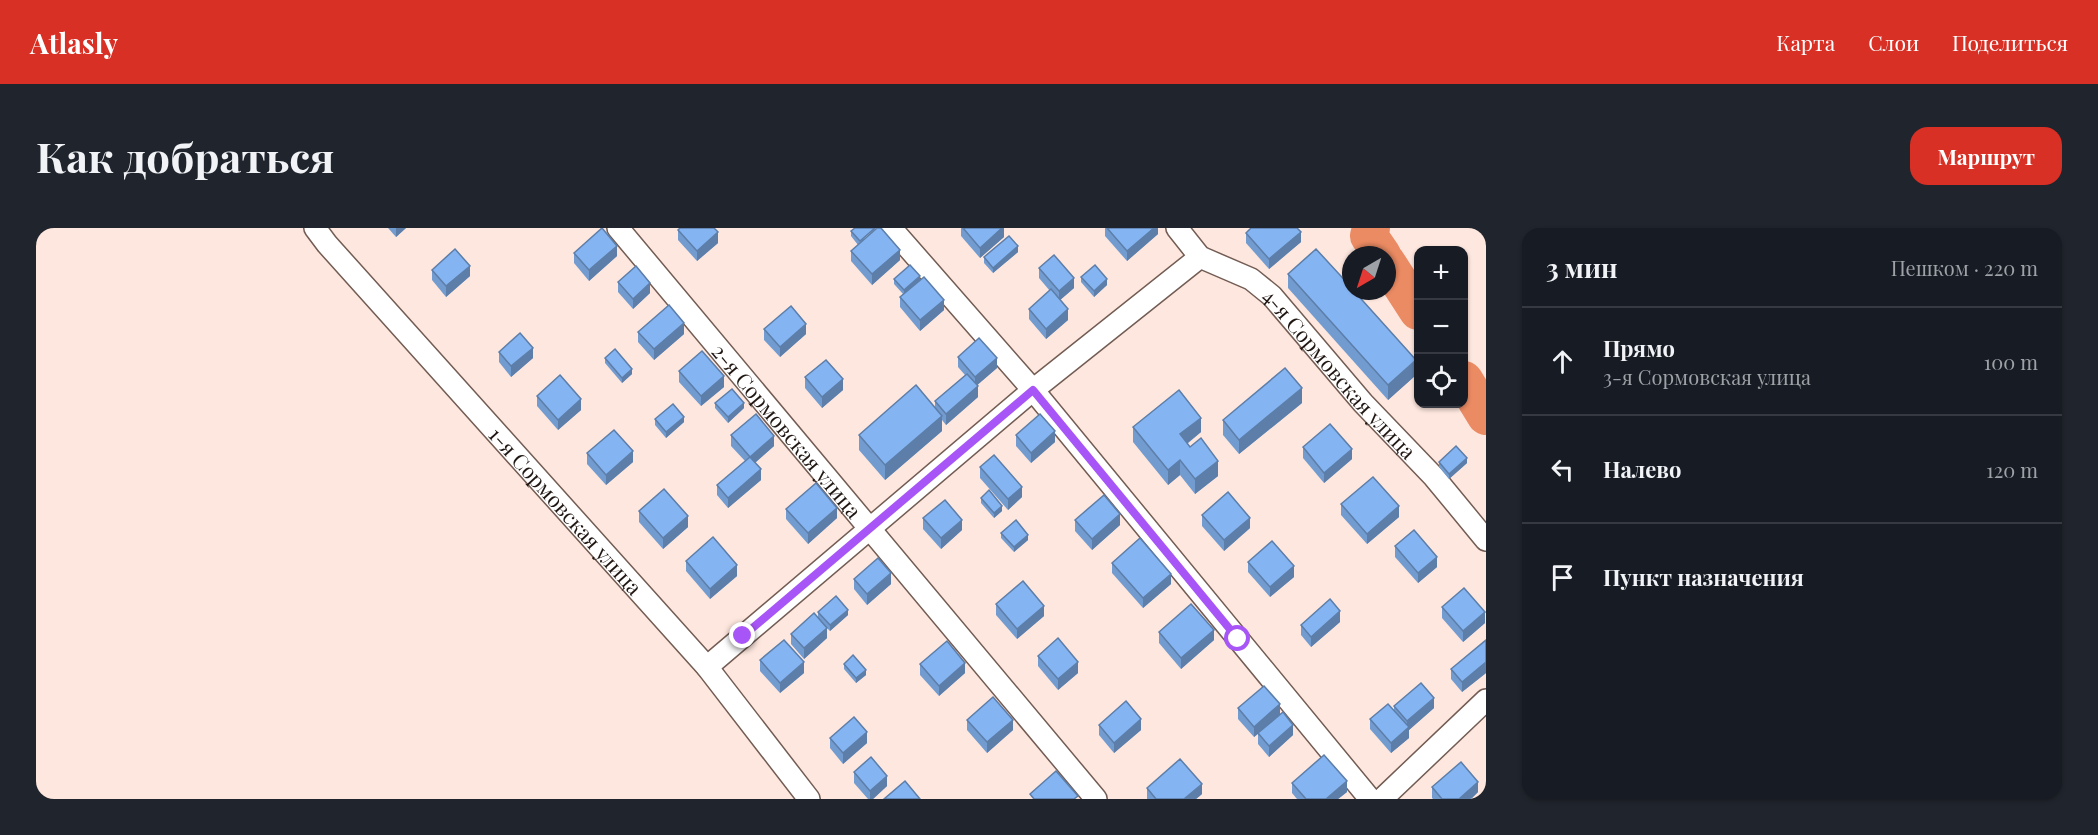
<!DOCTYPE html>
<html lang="ru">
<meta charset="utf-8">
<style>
:root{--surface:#171b24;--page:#20242c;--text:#f1f3f6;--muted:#9ea1a6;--line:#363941;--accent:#d93025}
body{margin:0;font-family:"Playfair Display",serif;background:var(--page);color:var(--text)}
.controls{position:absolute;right:18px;top:18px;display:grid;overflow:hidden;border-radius:12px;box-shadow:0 2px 4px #0004}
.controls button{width:54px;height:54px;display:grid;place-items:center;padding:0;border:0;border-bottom:2px solid var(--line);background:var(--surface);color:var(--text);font:30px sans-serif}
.compass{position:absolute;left:1306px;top:18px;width:54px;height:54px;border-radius:50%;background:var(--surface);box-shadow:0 2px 4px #0004;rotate:219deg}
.stop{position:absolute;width:18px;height:18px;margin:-14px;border:4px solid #a855f7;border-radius:50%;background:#fff}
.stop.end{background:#a855f7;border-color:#fff;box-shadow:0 2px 6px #0008}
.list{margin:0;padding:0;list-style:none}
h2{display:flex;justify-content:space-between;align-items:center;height:78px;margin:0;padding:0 24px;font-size:26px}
h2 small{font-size:20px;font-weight:400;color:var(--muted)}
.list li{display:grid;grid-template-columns:39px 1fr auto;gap:18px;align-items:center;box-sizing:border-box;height:108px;padding:0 24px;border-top:2px solid var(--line)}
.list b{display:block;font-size:22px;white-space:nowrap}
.list p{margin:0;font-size:20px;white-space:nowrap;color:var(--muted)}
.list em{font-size:20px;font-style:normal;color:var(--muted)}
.icon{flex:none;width:33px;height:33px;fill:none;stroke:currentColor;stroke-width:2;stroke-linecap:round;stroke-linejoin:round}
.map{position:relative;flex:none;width:1450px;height:571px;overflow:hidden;border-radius:18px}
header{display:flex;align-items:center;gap:36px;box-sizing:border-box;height:84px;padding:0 30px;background:var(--accent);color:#fff}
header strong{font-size:28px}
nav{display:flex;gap:33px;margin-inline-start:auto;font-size:21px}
.intro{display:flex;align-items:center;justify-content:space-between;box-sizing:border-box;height:144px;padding:0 36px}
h1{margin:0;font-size:42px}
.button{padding:15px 27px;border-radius:18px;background:var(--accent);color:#fff;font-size:21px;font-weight:700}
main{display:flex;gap:36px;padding:0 36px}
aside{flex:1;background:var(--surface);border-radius:18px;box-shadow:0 2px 4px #0004}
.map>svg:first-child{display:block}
</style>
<header>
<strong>Atlasly</strong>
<nav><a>Карта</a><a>Слои</a><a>Поделиться</a></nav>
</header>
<div class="intro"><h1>Как добраться</h1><a class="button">Маршрут</a></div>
<main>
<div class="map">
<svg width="1450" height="571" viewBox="0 0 1450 571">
<rect width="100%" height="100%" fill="#fde7de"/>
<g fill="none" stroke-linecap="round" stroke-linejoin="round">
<g stroke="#eb8b63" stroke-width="38">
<polyline points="1335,0 1333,8 1346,27"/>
<polyline points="1351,35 1382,83"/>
<polyline points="1428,152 1450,188"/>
</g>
<g stroke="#725c53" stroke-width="24">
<g id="minor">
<path id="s1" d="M 279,0 L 291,16 L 671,439 L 773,571"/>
<path id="s2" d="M 582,0 L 1060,571"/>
<polyline points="855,0 997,162 1334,571"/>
<path id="s3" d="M 1141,0 L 1164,29 L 1215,51 L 1236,68 L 1327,175 L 1398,249 L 1450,312"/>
<polyline points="671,439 997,162 1164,29"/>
<polyline points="1346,571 1450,472"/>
</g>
</g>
<use href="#minor" stroke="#fff" stroke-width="21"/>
</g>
<g fill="#729bd0">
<polygon points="352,0 370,0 360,9"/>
<polygon points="925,0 968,0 968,9 944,30 925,8"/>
<polygon points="1069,0 1122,0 1122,6 1091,33 1069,8"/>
<polygon points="642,2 682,15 661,33 642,12"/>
<polygon points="815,3 864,32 836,57 815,33 815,23 822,17 815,8"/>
<polygon points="1210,5 1265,14 1233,41 1210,15"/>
<polygon points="982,24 957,45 948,35 948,29"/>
<polygon points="538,25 581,28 553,53 538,35"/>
<polygon points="1003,40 1038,60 1024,72 1032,92 1010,111 993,91 993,81 1014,63 1003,50"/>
<polygon points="396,42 434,48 410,69 396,52"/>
<polygon points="1252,46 1380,147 1352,172 1252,60"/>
<polygon points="1045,49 1071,57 1058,69 1045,54"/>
<polygon points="858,51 884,52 908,82 884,103 864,79 864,69 867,66 858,56"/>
<polygon points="582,54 614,65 597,81 582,64"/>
<polygon points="728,101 770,106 744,129 728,112"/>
<polygon points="602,104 648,106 618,132 602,114"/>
<polygon points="463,124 497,130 475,149 463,134"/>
<polygon points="922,129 961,140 941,157 942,169 910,197 906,192 906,203 849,252 823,222 823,207 899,179 899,173 929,147 922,139"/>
<polygon points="569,130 596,146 586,155 569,135"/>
<polygon points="643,143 688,159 665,178 643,154"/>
<polygon points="769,149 807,162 786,180 769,160"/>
<polygon points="501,168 545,182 522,202 501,178"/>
<polygon points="679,175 708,180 692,195 679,180"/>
<polygon points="1266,175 1203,226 1187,207 1187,192"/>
<polygon points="619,191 648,194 630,210 619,197"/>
<polygon points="1097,199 1165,204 1151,216 1182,248 1159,266 1144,247 1132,257 1097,214"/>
<polygon points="695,207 738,218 719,235 725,252 692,280 681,267 681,257 709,233 695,218"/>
<polygon points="980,207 1019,214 995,235 980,218"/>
<polygon points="1267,219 1316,231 1288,255 1267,230"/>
<polygon points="551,225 597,234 570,257 551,236"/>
<polygon points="1403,234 1431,235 1413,251 1403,239"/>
<polygon points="944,239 986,269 972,282 944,250"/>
<polygon points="945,270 966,283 958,290 945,275"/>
<polygon points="1305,276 1363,289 1331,316 1305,287"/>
<polygon points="750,281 801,290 772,316 750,291"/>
<polygon points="603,283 652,299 627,321 603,294"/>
<polygon points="1166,287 1214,300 1188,323 1166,298"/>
<polygon points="887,290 926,302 905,321 887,301"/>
<polygon points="1039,292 1084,297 1056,322 1039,303"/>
<polygon points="965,305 992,312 978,324 965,310"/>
<polygon points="1359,318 1401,339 1382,355 1359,329"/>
<polygon points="650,333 701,348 674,371 650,343"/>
<polygon points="1212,334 1258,349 1234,369 1212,344"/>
<polygon points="1076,335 1135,356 1107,380 1076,345"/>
<polygon points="818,351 855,356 831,377 818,361"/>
<polygon points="960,376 1008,388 981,411 960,387"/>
<polygon points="1406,379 1449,395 1427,414 1406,390"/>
<polygon points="782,384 812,387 794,403 791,400 791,410 768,431 755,416 755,406 782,389"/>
<polygon points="1304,394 1275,419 1265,407 1265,397"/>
<polygon points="1123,404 1178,412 1145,441 1123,415"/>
<polygon points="1450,412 1450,445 1426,464 1415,451 1415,441"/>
<polygon points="1002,428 1042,445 1022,462 1002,438"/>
<polygon points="724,432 768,445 744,465 724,443"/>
<polygon points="808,436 830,447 820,455 808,441"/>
<polygon points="884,436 929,445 903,468 884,447"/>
<polygon points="1358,478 1398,480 1373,502 1373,510 1355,525 1334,501 1334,491 1358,483"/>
<polygon points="1202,480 1244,486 1257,507 1233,529 1222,516 1222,506 1218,509 1202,491"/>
<polygon points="931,492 977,502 951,525 931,502"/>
<polygon points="1063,497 1105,502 1078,525 1063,507"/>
<polygon points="794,510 831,515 807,536 794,520"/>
<polygon points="818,544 851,558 837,571 832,571 818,555"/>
<polygon points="1256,555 1311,564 1302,571 1261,571 1256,565"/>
<polygon points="1396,559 1442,564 1435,571 1397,571 1396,570"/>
<polygon points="1111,560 1166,566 1160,571 1111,571"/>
</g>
<g fill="#5c7ea9">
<polygon points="360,0 370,0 360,9"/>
<polygon points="966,0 968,0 968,9 944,30 944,20"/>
<polygon points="1118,0 1122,0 1122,6 1091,33 1091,23"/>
<polygon points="682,4 682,15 661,33 661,23"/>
<polygon points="1265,4 1265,14 1233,41 1233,31"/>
<polygon points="581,18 581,28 553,53 553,42"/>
<polygon points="982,18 982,24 957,45 957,40"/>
<polygon points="864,22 864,32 836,57 836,46"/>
<polygon points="434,38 434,48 410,69 410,58"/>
<polygon points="884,48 884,54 868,67 868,62"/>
<polygon points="1038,50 1038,60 1023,73 1023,63"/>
<polygon points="1071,51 1071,57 1058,69 1058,63"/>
<polygon points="614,55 614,65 597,81 597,71"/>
<polygon points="908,72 908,82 884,103 884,92"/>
<polygon points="1032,81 1032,92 1010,111 1010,101"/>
<polygon points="648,95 648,106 618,132 618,121"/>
<polygon points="770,96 770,106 744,129 744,119"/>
<polygon points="497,120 497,130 475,149 475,138"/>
<polygon points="961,130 961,140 939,159 939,149"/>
<polygon points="1380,132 1380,147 1352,172 1352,157"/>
<polygon points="596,141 596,146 586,155 586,150"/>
<polygon points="688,148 688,159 665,178 665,168"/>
<polygon points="807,151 807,162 786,180 786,169"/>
<polygon points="942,158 942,169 910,197 910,186"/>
<polygon points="1266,160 1266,175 1203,226 1203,212"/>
<polygon points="545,171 545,182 522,202 522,192"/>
<polygon points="708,175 708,180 692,195 692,189"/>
<polygon points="906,188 906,203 849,252 849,237"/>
<polygon points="648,189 648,194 630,210 630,204"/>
<polygon points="1165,190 1165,204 1144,221 1144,206"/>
<polygon points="1019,203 1019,214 995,235 995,225"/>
<polygon points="738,208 738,218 714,239 714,229"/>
<polygon points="1316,221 1316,231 1288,255 1288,245"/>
<polygon points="597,223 597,234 570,257 570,247"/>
<polygon points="1431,230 1431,235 1413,251 1413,246"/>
<polygon points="1144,232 1144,247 1132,257 1132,242"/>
<polygon points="1182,233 1182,248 1159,266 1159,251"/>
<polygon points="725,241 725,252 692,280 692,270"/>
<polygon points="986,259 986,269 972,282 972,271"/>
<polygon points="966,278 966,283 958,290 958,285"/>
<polygon points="1363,278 1363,289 1331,316 1331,306"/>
<polygon points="801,280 801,290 772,316 772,305"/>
<polygon points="1084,286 1084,297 1056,322 1056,311"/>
<polygon points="652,288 652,299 627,321 627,310"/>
<polygon points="1214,290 1214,300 1188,323 1188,312"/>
<polygon points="926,292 926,302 905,321 905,310"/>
<polygon points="992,307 992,312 978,324 978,319"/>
<polygon points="1401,329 1401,339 1382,355 1382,345"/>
<polygon points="701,337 701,348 674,371 674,361"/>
<polygon points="1258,338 1258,349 1234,369 1234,359"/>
<polygon points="855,345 855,356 831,377 831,366"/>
<polygon points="1135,346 1135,356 1107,380 1107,370"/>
<polygon points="1008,378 1008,388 981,411 981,401"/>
<polygon points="812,382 812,387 794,403 794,397"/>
<polygon points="1304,383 1304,394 1275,419 1275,409"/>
<polygon points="1449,384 1449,395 1427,414 1427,403"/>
<polygon points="791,400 791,410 768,431 768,420"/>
<polygon points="1178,402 1178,412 1145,441 1145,430"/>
<polygon points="768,434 768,445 744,465 744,455"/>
<polygon points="1042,434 1042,445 1022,462 1022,451"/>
<polygon points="1450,434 1450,445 1426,464 1426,454"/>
<polygon points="929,435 929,445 903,468 903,458"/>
<polygon points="830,442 830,447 820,455 820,450"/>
<polygon points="1398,470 1398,480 1373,502 1373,510 1355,525 1355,515 1371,500 1371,493"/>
<polygon points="1244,476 1244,487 1218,509 1218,499"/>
<polygon points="1105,491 1105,502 1078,525 1078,515"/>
<polygon points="977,492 977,502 951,525 951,514"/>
<polygon points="1257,497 1257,507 1233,529 1233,518"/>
<polygon points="831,504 831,515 807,536 807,525"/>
<polygon points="851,548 851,558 837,571 834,571 834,563"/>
<polygon points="1311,553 1311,564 1302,571 1290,571"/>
<polygon points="1442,554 1442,564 1435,571 1423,571"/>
<polygon points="1166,556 1166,566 1160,571 1148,571"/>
</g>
<g fill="#84b4f2" stroke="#5c7ea9" stroke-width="1.5">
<polygon points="566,0 581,18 553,42 538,25"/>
<polygon points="644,0 678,0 682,4 661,23 642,2"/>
<polygon points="819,0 839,0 824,13 815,3"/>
<polygon points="841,0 845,0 864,22 836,46 815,23"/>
<polygon points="927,0 966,0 944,20"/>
<polygon points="1071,0 1118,0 1091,23"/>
<polygon points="1215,0 1261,0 1265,4 1233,31 1210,5"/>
<polygon points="973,8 982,18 957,40 948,29"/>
<polygon points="419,21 434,38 410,58 396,42"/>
<polygon points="1280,21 1315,59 1315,63 1318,63 1380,132 1352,157 1252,46"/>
<polygon points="1018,27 1038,50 1023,63 1003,40"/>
<polygon points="874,37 884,48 868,62 858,51"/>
<polygon points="1059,37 1071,51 1058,63 1045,49"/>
<polygon points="600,38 614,55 597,71 582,54"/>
<polygon points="888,49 908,72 884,92 864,69"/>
<polygon points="1015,61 1032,81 1010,101 993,81"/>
<polygon points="633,77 648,95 618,121 602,104"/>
<polygon points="755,78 770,96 744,119 728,101"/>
<polygon points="484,105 497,120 475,138 463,124"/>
<polygon points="943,110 961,130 939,149 922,129"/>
<polygon points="579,121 596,141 586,150 569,130"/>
<polygon points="666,123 688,148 665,168 643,143"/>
<polygon points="790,132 807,151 786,169 769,149"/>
<polygon points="1249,140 1266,160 1203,212 1187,192"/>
<polygon points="931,146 942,158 910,186 899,173"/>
<polygon points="524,147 545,171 522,192 501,168"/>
<polygon points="880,157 906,188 849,237 823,207"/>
<polygon points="696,161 708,175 692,189 679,175"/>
<polygon points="1143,162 1165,190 1144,206 1154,219 1165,210 1182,233 1159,251 1144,232 1132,242 1097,199"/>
<polygon points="637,176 648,189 630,204 619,191"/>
<polygon points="720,186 738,208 714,229 725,241 692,270 681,257 714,229 695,207"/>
<polygon points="1004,186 1019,203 995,225 980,207"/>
<polygon points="1294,196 1316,221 1288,245 1267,219"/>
<polygon points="578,202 597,223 570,247 551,225"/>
<polygon points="1420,218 1431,230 1413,246 1403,234"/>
<polygon points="958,227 986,259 972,271 944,239"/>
<polygon points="1337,249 1363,278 1331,306 1305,276"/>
<polygon points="780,255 801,280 772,305 750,281"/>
<polygon points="628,261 652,288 627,310 603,283"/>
<polygon points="953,262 966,278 958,285 945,270"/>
<polygon points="1192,264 1214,290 1188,312 1166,287"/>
<polygon points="1068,267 1084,286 1056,311 1039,292"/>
<polygon points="909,272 926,292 905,310 887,290"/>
<polygon points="980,292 992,307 978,319 965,305"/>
<polygon points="1378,302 1401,329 1382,345 1359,318"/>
<polygon points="677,309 701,337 674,361 650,333"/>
<polygon points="1104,310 1135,346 1107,370 1076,335"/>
<polygon points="1236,313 1258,338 1234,359 1212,334"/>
<polygon points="842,330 855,345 831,366 818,351"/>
<polygon points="987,353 1008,378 981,401 960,376"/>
<polygon points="1428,360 1449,384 1427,403 1406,379"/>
<polygon points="800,368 812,382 794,397 782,384"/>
<polygon points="1294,371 1304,383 1275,409 1265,397"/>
<polygon points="1155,376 1178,402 1145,430 1123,404"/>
<polygon points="778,385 791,400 768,420 755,406"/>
<polygon points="1022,410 1042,434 1022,451 1002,428"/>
<polygon points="748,412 768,434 744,455 724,432"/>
<polygon points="1450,412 1450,434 1426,454 1415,441"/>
<polygon points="911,413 929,435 903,458 884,436"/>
<polygon points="817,427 830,442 820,450 808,436"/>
<polygon points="1385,455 1398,470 1371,493 1358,478"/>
<polygon points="1228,458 1244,476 1218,499 1202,480"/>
<polygon points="957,469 977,492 951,514 931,492"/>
<polygon points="1090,473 1105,491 1078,515 1063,497"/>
<polygon points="1352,476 1373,499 1355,515 1334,491"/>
<polygon points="1247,484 1257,497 1233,518 1222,505"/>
<polygon points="818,489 831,504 807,525 794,510"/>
<polygon points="1288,527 1311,553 1290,571 1270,571 1256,555"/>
<polygon points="835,529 851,548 834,563 818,544"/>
<polygon points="1144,531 1166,556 1148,571 1120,571 1111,560"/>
<polygon points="1425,534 1442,554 1423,571 1406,571 1396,559"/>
<polygon points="1020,543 1042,568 1038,571 998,571 994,566"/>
<polygon points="869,553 884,571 848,571"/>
</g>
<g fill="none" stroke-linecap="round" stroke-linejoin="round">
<polyline stroke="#a855f7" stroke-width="8" points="707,408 997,162 1202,411"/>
</g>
<g text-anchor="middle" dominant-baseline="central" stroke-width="4.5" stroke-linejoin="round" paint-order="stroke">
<g font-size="21" fill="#201713" stroke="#fff">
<text stroke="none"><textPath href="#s3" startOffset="222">4-я Сормовская улица</textPath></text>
<text stroke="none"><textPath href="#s2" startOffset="264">2-я Сормовская улица</textPath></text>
<text stroke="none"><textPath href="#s1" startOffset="378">1-я Сормовская улица</textPath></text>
</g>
</g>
</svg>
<div class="controls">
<button>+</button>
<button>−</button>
<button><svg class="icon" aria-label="locate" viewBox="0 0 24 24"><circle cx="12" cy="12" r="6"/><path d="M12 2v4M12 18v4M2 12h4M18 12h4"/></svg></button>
</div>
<svg class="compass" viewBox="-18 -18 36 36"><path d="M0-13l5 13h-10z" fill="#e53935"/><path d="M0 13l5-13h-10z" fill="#9ea1a6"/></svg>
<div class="stop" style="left:1202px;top:411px"></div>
<div class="stop end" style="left:707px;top:408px"></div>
</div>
<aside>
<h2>3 мин<small>Пешком · 220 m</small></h2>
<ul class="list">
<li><svg class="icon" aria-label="ahead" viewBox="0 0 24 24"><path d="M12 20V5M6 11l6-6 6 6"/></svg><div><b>Прямо</b><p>3-я Сормовская улица</p></div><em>100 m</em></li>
<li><svg class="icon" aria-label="left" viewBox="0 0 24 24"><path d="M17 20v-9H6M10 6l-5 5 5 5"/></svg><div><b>Налево</b></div><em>120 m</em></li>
<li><svg class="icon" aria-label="arrive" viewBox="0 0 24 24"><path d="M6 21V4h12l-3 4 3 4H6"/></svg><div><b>Пункт назначения</b></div></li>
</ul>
</aside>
</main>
